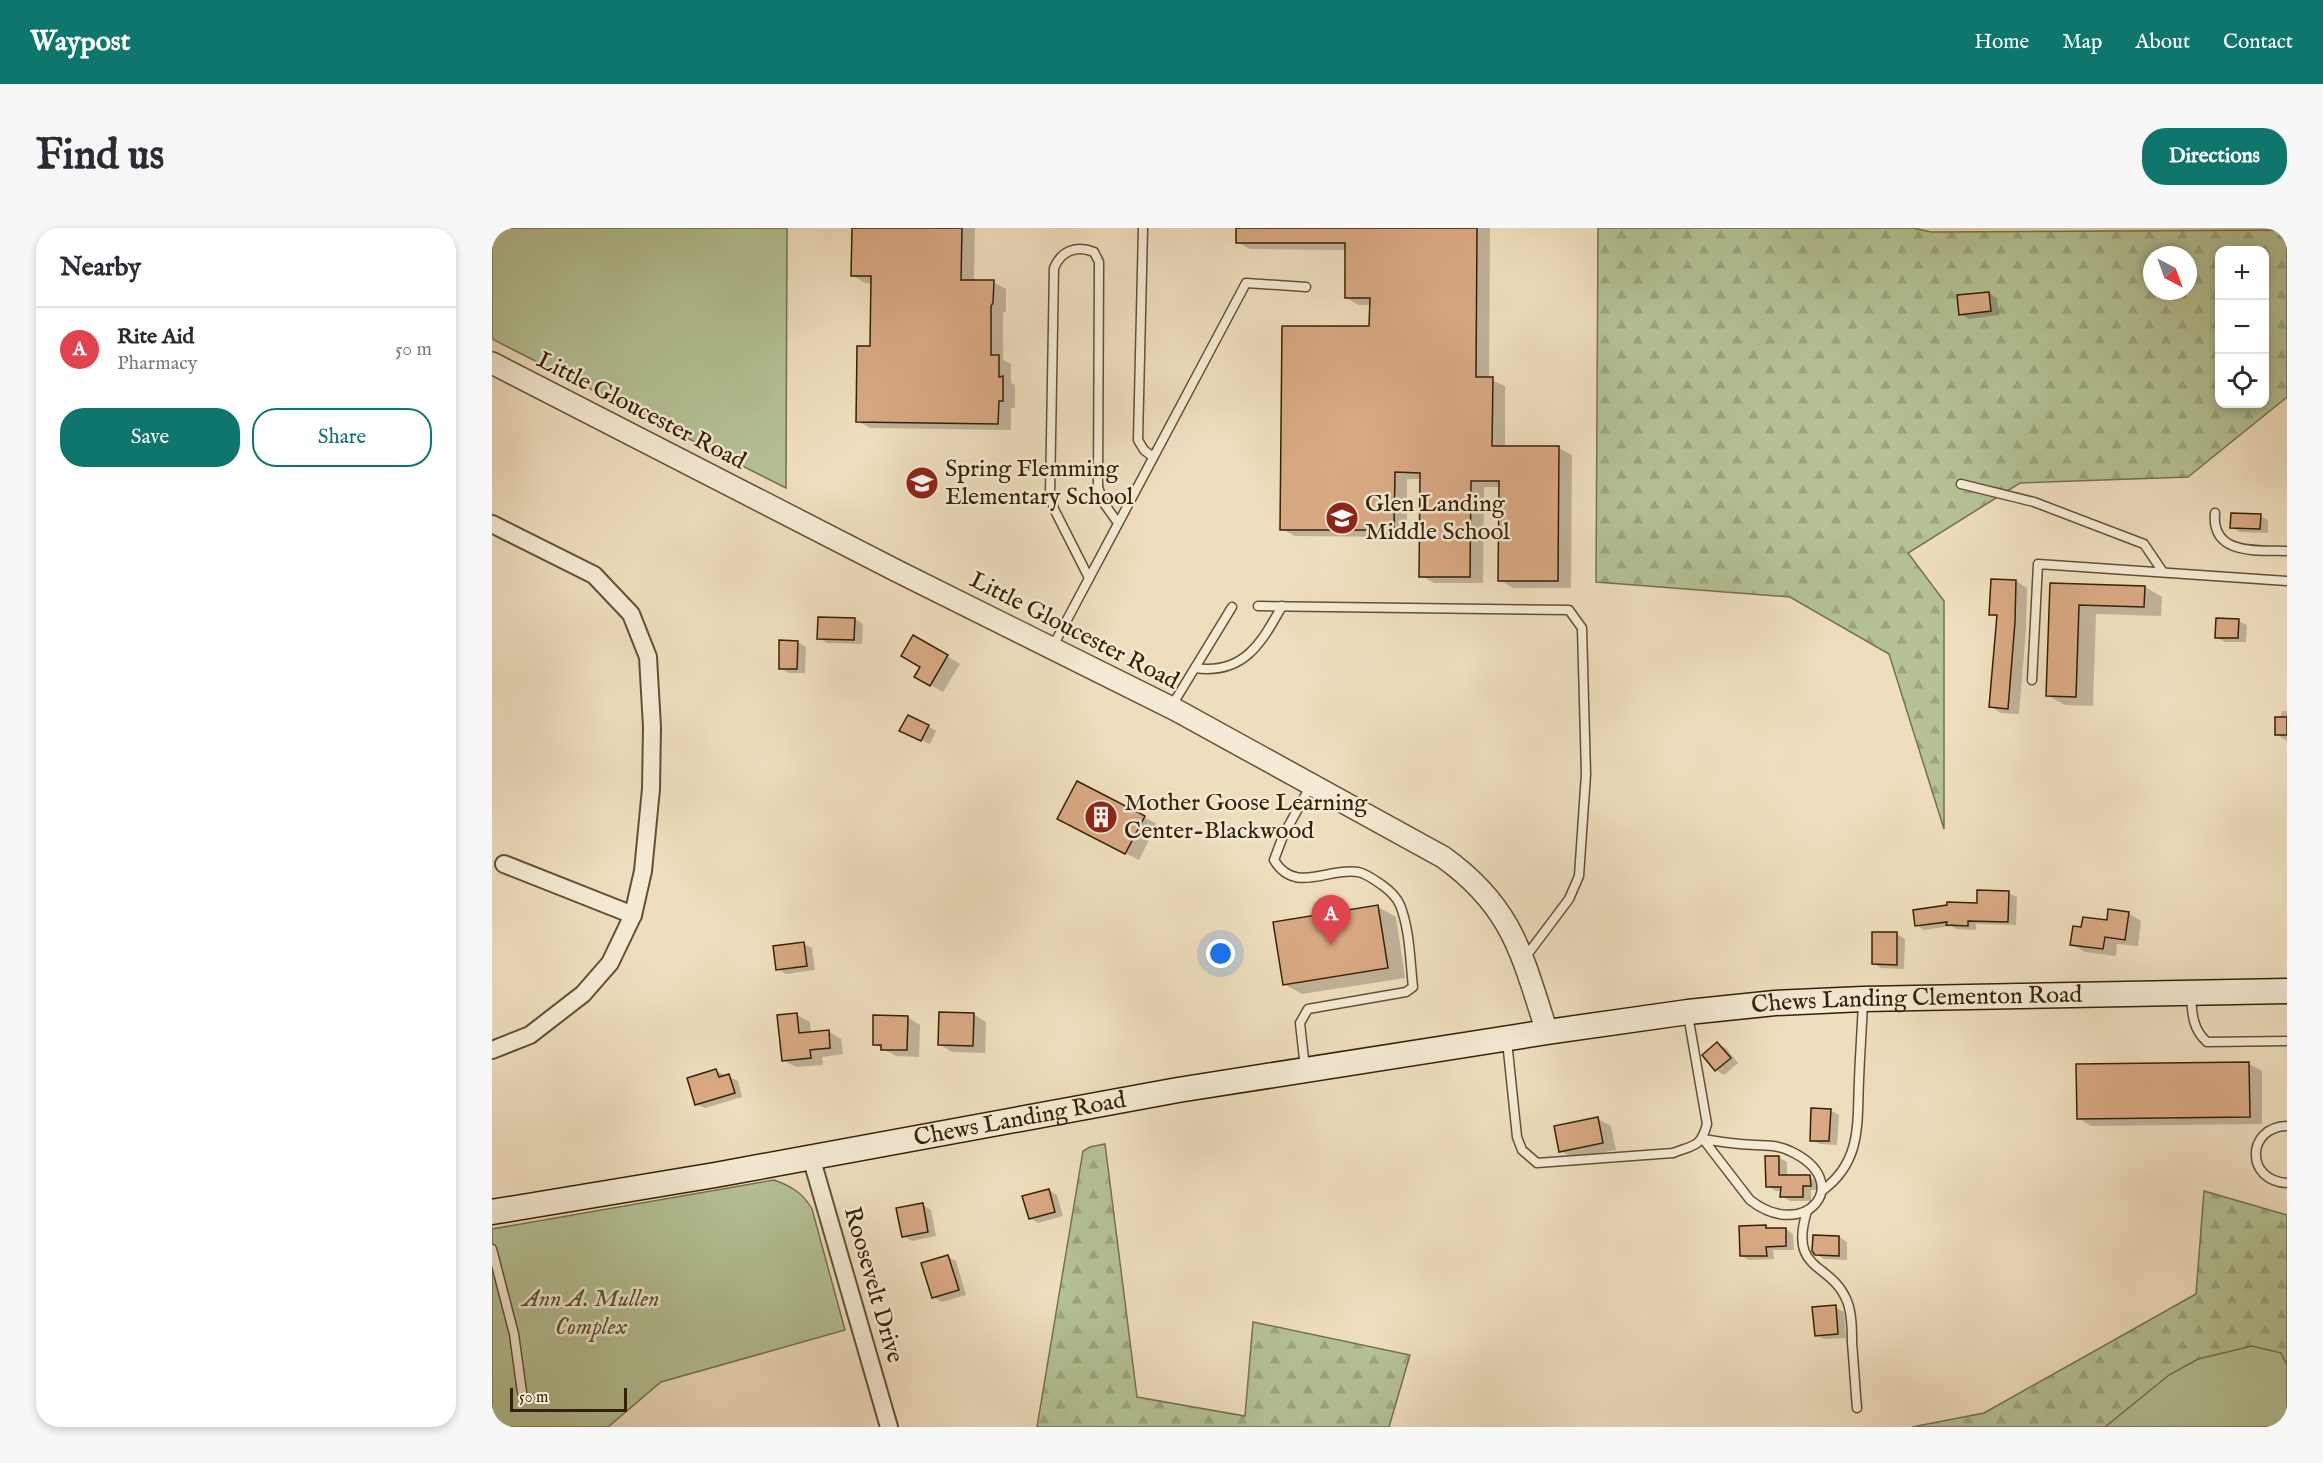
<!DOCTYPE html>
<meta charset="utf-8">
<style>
:root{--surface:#fff;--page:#f7f7f7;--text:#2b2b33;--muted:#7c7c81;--line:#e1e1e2;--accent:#0f766e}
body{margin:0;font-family:"IM FELL English",serif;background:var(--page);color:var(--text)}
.controls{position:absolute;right:18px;top:18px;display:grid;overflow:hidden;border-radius:12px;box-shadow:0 3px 9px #0003}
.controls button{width:54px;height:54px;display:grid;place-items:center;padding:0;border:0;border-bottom:2px solid var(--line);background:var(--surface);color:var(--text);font:30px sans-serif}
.compass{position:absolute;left:1651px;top:18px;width:54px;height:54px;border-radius:50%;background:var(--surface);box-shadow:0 3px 9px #0003;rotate:139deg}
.scale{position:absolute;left:18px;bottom:15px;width:117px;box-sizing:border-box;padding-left:6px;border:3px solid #342105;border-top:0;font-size:16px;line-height:21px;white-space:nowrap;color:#342105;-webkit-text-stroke:4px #f5ead5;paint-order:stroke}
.you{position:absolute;left:729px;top:726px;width:21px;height:21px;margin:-15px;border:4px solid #fff;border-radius:50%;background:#1a73e8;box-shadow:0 0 0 9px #1a73e833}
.badge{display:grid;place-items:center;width:39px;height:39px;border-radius:50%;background:var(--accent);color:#fff;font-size:20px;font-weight:700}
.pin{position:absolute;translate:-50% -50px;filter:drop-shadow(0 2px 3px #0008)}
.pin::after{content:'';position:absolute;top:32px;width:21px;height:18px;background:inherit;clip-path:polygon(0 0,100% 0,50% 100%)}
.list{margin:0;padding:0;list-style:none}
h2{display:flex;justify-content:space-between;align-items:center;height:78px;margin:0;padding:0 24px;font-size:26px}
h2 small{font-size:20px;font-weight:400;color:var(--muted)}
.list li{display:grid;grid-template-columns:39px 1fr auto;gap:18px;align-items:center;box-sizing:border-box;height:84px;padding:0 24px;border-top:2px solid var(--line)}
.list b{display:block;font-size:22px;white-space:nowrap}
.list p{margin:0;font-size:20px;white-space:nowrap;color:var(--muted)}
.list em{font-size:20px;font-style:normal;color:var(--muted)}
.actions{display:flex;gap:12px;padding:18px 24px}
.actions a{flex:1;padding:14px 0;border:2px solid var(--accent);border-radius:24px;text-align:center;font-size:21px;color:var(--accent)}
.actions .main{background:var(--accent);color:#fff}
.icon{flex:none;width:33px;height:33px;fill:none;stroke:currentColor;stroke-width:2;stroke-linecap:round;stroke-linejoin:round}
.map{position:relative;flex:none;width:1795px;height:1199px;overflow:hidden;border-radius:24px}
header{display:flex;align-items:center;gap:36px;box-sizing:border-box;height:84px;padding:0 30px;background:var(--accent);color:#fff}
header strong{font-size:28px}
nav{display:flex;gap:33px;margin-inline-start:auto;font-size:21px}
.intro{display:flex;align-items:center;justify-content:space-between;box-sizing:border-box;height:144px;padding:0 36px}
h1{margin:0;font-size:42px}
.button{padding:15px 27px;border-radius:24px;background:var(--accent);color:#fff;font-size:21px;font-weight:700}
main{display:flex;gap:36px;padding:0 36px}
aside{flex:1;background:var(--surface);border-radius:24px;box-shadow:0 3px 9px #0003}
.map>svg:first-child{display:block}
</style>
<header>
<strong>Waypost</strong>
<nav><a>Home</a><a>Map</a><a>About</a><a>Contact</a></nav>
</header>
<div class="intro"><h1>Find us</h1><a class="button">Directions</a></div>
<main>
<aside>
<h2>Nearby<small></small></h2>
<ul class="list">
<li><span class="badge" style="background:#e0444e">A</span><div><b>Rite Aid</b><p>Pharmacy</p></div><em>50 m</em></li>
</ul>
<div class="actions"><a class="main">Save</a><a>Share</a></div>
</aside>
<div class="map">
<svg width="1795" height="1199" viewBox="0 0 1795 1199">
<defs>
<pattern id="forest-firs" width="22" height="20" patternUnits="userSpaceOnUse" patternTransform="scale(1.5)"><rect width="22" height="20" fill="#b4c295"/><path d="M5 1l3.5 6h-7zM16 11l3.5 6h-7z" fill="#9ba67f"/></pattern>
</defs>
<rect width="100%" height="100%" fill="#efdebe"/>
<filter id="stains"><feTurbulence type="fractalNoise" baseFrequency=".00333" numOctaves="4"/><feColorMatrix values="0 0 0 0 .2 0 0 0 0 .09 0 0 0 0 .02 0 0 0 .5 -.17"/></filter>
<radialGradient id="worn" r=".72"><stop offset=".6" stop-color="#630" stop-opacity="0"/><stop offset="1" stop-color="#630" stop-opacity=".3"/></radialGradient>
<g fill="url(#forest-firs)" stroke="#74724d" stroke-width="1.5" fill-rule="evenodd">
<path d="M 1106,0 L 1421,0 L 1439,4 L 1795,2 L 1795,169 L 1696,249 L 1528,255 L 1416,325 L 1452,373 L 1452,601 L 1397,426 L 1298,369 L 1104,354 ZM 1728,22 L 1772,22 L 1772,176 L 1728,176 ZM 1660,27 L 1696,27 L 1696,63 L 1660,63 Z"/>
<polygon points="613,916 645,1169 753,1188 761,1094 918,1127 897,1199 545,1199 591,923 598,919"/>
<polygon points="1712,963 1795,987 1795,1199 1420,1199 1492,1185 1704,1066"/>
</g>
<g fill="#b4c295" stroke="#74724d" stroke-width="1.5">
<polygon points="0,0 295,0 294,260 0,111"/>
<path d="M 282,952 C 299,958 311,965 320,981 L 353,1102 L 169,1154 L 116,1199 L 0,1199 L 0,1001 Z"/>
<polygon points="1760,1118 1789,1125 1795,1137 1795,1199 1613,1199 1677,1147 1706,1131"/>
</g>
<g fill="#0003">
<polygon points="361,0 483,0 482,53 501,54 514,61 514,83 511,85 511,132 519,136 519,155 523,157 523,180 519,180 519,202 378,200 365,193 379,120 380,55 373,55 360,47"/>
<polygon points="745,0 998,0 997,151 1013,158 1013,219 1067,220 1080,227 1079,360 1021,360 1008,352 1009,259 992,259 991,355 942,355 929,348 929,251 915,251 915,309 803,308 790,301 879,99 879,77 867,77 854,70 854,22 758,21 745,14"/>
<polygon points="1497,65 1505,70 1507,87 1477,91 1469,86"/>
<polygon points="1768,288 1776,292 1776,305 1748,304 1740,299"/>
<polygon points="1524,353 1535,360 1534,401 1527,486 1509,485 1498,478 1506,390 1499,386"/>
<polygon points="1559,356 1653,359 1670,369 1669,388 1604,386 1601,478 1573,477 1555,467"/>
<polygon points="363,391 371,396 370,416 335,415 327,410"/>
<polygon points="1746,393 1755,397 1754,414 1733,414 1724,409"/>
<polygon points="422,409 468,436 451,464 424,449 430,438"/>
<polygon points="305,414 314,419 313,445 297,445 288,440"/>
<polygon points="1790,483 1795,483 1795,513 1784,506"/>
<polygon points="436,498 444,503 438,516 418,507"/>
<polygon points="586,555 665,596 647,632 580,598"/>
<polygon points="1516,665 1525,669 1524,697 1484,696 1484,702 1464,701 1459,698 1432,702 1424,697"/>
<polygon points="886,679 904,689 913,750 810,766 792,756"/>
<polygon points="1636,685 1649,693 1646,718 1625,716 1624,728 1593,724 1580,716 1591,701 1616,694"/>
<polygon points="1405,706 1413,711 1412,741 1389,740 1381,735"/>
<polygon points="312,716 320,720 323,742 294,746 286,741"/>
<polygon points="481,786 494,794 493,825 460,824 447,816"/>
<polygon points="305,787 318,794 319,805 336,803 349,811 351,826 330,829 331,837 304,839 291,832"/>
<polygon points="415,789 428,797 427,829 404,828 382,816"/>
<polygon points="1225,816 1234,820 1246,835 1232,847 1224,842 1212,827"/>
<polygon points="1757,836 1770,843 1770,896 1599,898 1586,890"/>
<polygon points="224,843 246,853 250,869 213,880 204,876"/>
<polygon points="1338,882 1347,887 1345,917 1328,916 1319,912"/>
<polygon points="1106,891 1119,898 1124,922 1081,930 1069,923"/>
<polygon points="1286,929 1295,934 1295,949 1319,950 1327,955 1327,962 1319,962 1319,973 1298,973 1290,968 1290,963 1284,963 1276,958"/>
<polygon points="557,962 565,967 571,988 546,995 538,990"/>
<polygon points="431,977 439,982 444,1008 420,1013 411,1008"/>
<polygon points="1273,998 1278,1001 1294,1001 1301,1006 1302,1022 1281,1022 1282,1031 1257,1032 1250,1028"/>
<polygon points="1347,1009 1355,1014 1355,1032 1332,1031 1324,1026"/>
<polygon points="456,1029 464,1033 474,1067 450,1074 441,1069"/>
<polygon points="1343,1079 1352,1084 1354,1110 1332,1111 1324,1107"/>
</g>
<g fill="#d8a983" stroke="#342105" stroke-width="1.5">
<polygon points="360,0 470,0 469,52 502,52 501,75 499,78 499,127 507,127 507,149 511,148 511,173 507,173 506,196 364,194 365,118 378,118 379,48 359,48"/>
<polygon points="744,0 985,0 984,149 1001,149 1000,218 1067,218 1066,353 1006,353 1007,253 979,253 978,349 927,349 928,245 903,244 902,302 788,302 790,98 877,98 878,70 853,70 853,15 744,15"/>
<polygon points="1497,64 1499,83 1467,87 1465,67"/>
<polygon points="1739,285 1769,286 1768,301 1738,300"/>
<polygon points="1499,351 1524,352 1523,394 1516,481 1497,479 1505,387 1497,387"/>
<polygon points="1558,355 1653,358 1652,379 1587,377 1584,469 1554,468"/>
<polygon points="326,389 363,390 362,412 325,411"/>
<polygon points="1724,390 1747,391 1746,410 1723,410"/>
<polygon points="421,407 456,427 438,458 422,449 428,439 409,428"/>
<polygon points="287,412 306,413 305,441 287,441"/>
<polygon points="416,487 437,497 429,513 407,503"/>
<rect x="1783" y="489" width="12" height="18"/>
<polygon points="585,553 653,588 633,626 565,591"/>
<polygon points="1485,662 1517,663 1516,694 1476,693 1476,698 1454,697 1455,694 1423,698 1421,682 1455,677 1455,674 1485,675"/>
<polygon points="886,677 896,740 791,757 781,694"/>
<polygon points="1616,681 1637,684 1633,712 1613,709 1611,721 1578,717 1581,698 1589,699 1591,689 1615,692"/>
<polygon points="1380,704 1405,704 1405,737 1380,736"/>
<polygon points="312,714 315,738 284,742 281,718"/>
<polygon points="447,784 482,785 481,818 446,817"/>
<polygon points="305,785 307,805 337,802 338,820 318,822 319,830 290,833 285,787"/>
<polygon points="381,787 416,788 415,822 389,822 389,817 381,817"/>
<polygon points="1225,814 1239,830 1223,843 1210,827"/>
<polygon points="1757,834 1758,889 1585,891 1584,836"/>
<polygon points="224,841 227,849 237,846 243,865 203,877 195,850"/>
<polygon points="1319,880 1339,881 1337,913 1318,913"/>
<polygon points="1106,889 1111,915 1067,924 1062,898"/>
<polygon points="1273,928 1287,928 1287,947 1318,947 1319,958 1311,958 1311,969 1288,969 1289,959 1274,959"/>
<polygon points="557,961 563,984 537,991 530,968"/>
<polygon points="431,975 436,1004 410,1009 404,980"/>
<polygon points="1274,997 1274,1000 1294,1000 1294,1018 1274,1019 1275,1028 1248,1028 1247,998"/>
<polygon points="1321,1007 1347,1008 1347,1028 1323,1027 1320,1023"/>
<polygon points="456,1027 467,1062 440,1070 429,1035"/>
<polygon points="1344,1077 1346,1106 1323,1108 1320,1079"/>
</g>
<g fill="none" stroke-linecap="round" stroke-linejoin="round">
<g stroke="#635033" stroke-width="11">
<g id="service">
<polyline points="651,0 646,212 652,222 661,229"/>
<polyline points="1469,256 1542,274 1652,316 1671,344"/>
<path d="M 1723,285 C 1719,328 1766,322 1795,323"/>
<path d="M 597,350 L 562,281 L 558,267 L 562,40 C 569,23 584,17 602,24 L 607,34 L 606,259 L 611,274 L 626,295"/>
<polyline points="766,378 1077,382 1090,400 1094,546 1087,648 1077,671 1032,731"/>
<polyline points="560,420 754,55 814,59"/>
<path d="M 703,440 C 751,447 769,416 790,378"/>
<polyline points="1540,452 1546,336 1795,353"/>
<polyline points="679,479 740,379"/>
<path d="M 1699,768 C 1700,786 1701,802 1715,814 L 1795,813"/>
<path d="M 1015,813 L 1025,909 L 1030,922 L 1045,935 L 1181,925 C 1202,917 1209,919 1215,896 L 1196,787"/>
<path d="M 813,840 L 808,795 L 816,781 L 914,764 L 921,759 C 918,733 918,702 908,677 C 905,670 897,662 890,657 C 883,652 875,646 866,644 C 836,639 803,667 782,632 L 791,608 L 819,557"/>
<path d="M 1795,898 C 1754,899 1753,953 1795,955"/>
<path d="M 1211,911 C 1223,913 1235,915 1248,916 C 1264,918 1282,915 1298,923 C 1365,954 1313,1015 1258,972 Z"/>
<path d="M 1331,962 C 1370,933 1365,895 1367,852 C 1368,826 1370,799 1371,773"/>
<path d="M 1315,983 C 1296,1045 1339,1033 1355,1073 C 1360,1085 1360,1102 1360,1115 C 1362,1137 1363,1158 1365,1180"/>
<polyline points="0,1021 22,1106 30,1164"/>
</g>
</g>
<g stroke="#635033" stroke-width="20">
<g id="minor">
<polyline points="0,296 102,347 139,386 156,429 160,499 159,561 151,643 141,687 118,735 91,766 38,807 0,822"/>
<polyline points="12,636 141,687"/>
<polyline points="319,929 397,1199"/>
</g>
</g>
<g stroke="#635033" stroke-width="24">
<path id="tertiary" d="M 0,135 L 405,343 L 684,482 L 951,629 C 1021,679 1030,727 1055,804"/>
</g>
<g stroke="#342105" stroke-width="27">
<g id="secondary">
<path id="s1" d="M 0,984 L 223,947 L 686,862 L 1055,804 L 1196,784 L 1283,775 L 1371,771 L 1795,763"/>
</g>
</g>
<use href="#service" stroke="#f5ead5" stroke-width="8"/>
<use href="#minor" stroke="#f5ead5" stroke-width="16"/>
<use href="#tertiary" stroke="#f5ead5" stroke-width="21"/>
<use href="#secondary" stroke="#f5ead5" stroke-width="24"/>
</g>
<defs>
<g id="school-disc" transform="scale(1.725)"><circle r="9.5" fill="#8f2418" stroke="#f5ead5"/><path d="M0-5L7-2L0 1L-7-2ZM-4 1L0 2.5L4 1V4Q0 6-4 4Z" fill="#fff"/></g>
<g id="building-disc" transform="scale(1.725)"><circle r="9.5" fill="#8f2418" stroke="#f5ead5"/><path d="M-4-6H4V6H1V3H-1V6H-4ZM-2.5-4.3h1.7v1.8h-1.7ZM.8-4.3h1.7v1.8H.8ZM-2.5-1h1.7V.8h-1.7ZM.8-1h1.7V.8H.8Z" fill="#fff"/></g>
</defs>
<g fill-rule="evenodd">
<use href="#school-disc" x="430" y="255"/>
<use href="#school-disc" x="850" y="290"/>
<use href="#building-disc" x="609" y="589"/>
</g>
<g text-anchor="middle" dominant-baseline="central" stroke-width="5" stroke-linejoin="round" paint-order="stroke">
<g font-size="24" fill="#342105" stroke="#f5ead5">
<text transform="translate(149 183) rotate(27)">Little Gloucester Road</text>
<text transform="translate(582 403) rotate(27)">Little Gloucester Road</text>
<text stroke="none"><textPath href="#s1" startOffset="1442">Chews Landing Clementon Road</textPath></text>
<text stroke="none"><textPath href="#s1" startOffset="536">Chews Landing Road</textPath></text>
<text transform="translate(381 1057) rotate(74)">Roosevelt Drive</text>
</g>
<g font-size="24" fill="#342105" stroke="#f5ead5" text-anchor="start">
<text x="453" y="241">Spring Flemming<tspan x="453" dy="28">Elementary School</tspan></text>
<text x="873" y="276">Glen Landing<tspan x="873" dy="28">Middle School</tspan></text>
<text x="632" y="575">Mother Goose Learning<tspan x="632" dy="28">Center-Blackwood</tspan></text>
</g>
<g font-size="24" font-style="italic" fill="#5a5130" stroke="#f5ead5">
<text x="99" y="1071">Ann A. Mullen<tspan x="99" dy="28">Complex</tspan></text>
</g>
</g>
<rect width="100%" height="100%" filter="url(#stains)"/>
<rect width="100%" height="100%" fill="url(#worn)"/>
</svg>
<div class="controls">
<button>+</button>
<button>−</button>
<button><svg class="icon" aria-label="locate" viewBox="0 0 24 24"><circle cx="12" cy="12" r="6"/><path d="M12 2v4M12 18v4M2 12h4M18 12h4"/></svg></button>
</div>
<svg class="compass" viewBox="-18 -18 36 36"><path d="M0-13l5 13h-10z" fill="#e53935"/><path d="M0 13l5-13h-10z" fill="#7c7c81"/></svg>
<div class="scale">50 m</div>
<div class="you"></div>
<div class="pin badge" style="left:839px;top:717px;background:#e0444e">A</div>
</div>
</main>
